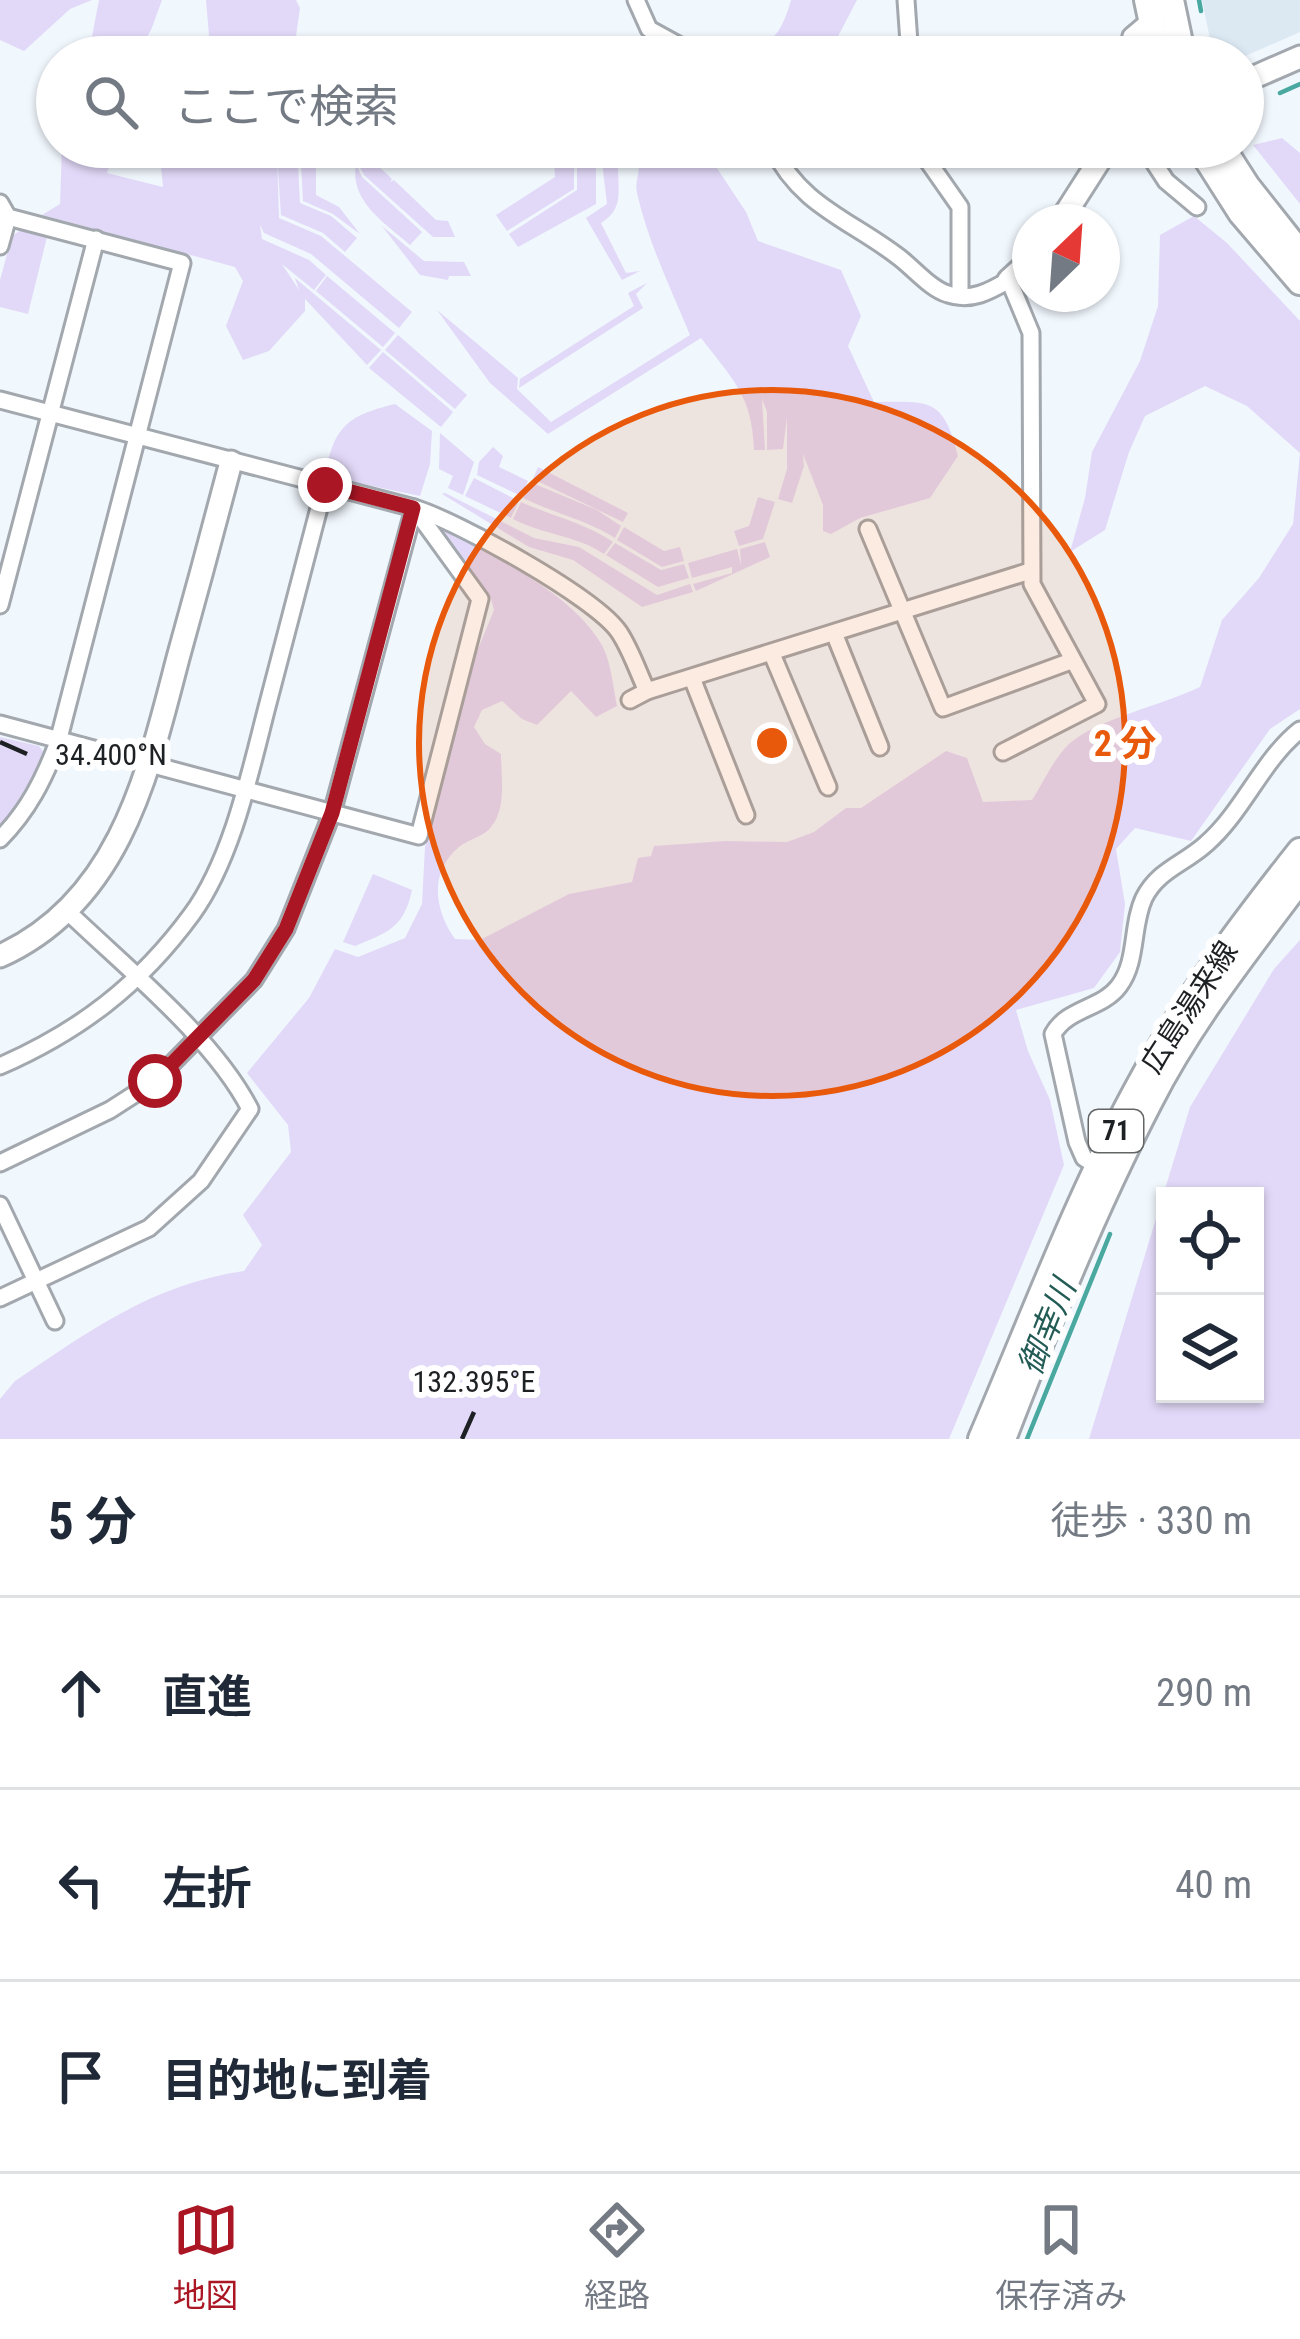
<!DOCTYPE html>
<html lang="ja">
<meta charset="utf-8">
<style>
:root{--surface:#fff;--page:#f6f6f7;--text:#1f2937;--muted:#747a83;--line:#e0e1e3;--accent:#ab1624}
body{margin:0;font-family:"Roboto Condensed","Noto Sans JP",sans-serif;background:var(--page);color:var(--text)}
.controls{position:absolute;right:36px;bottom:36px;display:grid;overflow:hidden;border-radius:0px;box-shadow:0 3px 9px #0004}
.controls button{width:108px;height:108px;display:grid;place-items:center;padding:0;border:0;border-bottom:3px solid var(--line);background:var(--surface);color:var(--text);font:60px sans-serif}
.compass{position:absolute;left:1012px;top:204px;width:108px;height:108px;border-radius:50%;background:var(--surface);box-shadow:0 3px 9px #0004;rotate:25deg}
.stop{position:absolute;width:36px;height:36px;margin:-27px;border:9px solid #ab1624;border-radius:50%;background:#fff}
.stop.end{background:#ab1624;border-color:#fff;box-shadow:0 3px 12px #0008}
.list{margin:0;padding:0;list-style:none}
h2{display:flex;justify-content:space-between;align-items:center;height:156px;margin:0;padding:0 48px;font-size:51px}
h2 small{font-size:39px;font-weight:400;color:var(--muted)}
.list li{display:grid;grid-template-columns:78px 1fr auto;gap:36px;align-items:center;box-sizing:border-box;height:192px;padding:0 48px;border-top:3px solid var(--line)}
.list b{display:block;font-size:45px;white-space:nowrap}
.list em{font-size:39px;font-style:normal;color:var(--muted)}
.icon{flex:none;width:66px;height:66px;fill:none;stroke:currentColor;stroke-width:2;stroke-linecap:round;stroke-linejoin:round}
.map{position:relative;flex:none;width:1300px;height:1439px;overflow:hidden}
.search{position:absolute;background:var(--surface);box-shadow:0 3px 9px #0004;left:36px;right:36px;top:36px;height:132px;display:flex;align-items:center;gap:30px;box-sizing:border-box;padding:0 42px;border-radius:66px;color:var(--muted);font-size:45px}
.sheet{height:732px;background:var(--surface)}
nav{display:flex;justify-content:space-around;align-items:center;box-sizing:border-box;height:168px;border-top:3px solid var(--line);background:var(--surface);font-size:33px;color:var(--muted)}
nav a{display:grid;justify-items:center;gap:6px}
nav .on{color:var(--accent)}
.map>svg:first-child{display:block}
</style>
<div class="map">
<svg width="1300" height="1439" viewBox="0 0 1300 1439">
<rect width="100%" height="100%" fill="#f0f7fd"/>
<polygon fill="#dce9f3" points="1202,0 1300,0 1300,32 1243,57 1230,57 1210,39"/>
<g fill="#e2d9f8" fill-rule="evenodd">
<polygon points="0,0 92,0 70,9 24,51 0,40"/>
<polygon points="99,0 162,0 151,30 135,57 83,57 91,42"/>
<polygon points="206,0 296,0 300,8 293,57 200,57 209,35"/>
<path d="M 791,0 L 857,0 L 834,44 L 817,57 L 729,57 C 767,45 779,43 791,0 Z"/>
<polygon points="1282,138 1300,153 1300,204 1253,145"/>
<polygon points="62,147 116,147 107,173 163,187 159,147 297,147 300,203 331,216 357,238 345,252 323,233 281,215 277,155 279,218 321,236 412,312 399,328 311,254 264,233 260,225 262,239 309,260 326,275 314,290 282,264 299,290 295,278 381,350 367,365 305,299 305,311 269,351 243,360 226,326 243,281 235,267 42,215 60,204"/>
<polygon points="300,147 316,147 316,195 339,207 360,234 333,214 303,201"/>
<polygon points="364,147 383,147 375,163 392,179 390,182 394,180 436,220 448,221 455,237 433,237 364,175 357,162"/>
<polygon points="553,147 574,147 574,189 507,231 496,215 555,177"/>
<polygon points="616,147 596,159 596,204 518,247 509,234 577,190 577,148"/>
<path d="M 629,147 L 703,147 L 746,212 L 758,241 L 841,270 L 861,316 L 848,346 L 874,402 C 929,402 943,396 958,456 L 930,498 L 860,518 L 831,534 L 823,531 L 823,505 L 803,454 L 804,466 L 792,503 L 778,499 L 787,469 L 787,417 L 783,449 L 767,450 L 767,412 L 762,399 L 765,450 L 754,450 C 752,395 733,380 701,338 L 548,434 L 490,383 L 437,310 L 518,378 L 517,389 L 551,422 L 690,335 C 671,289 648,242 637,193 C 634,180 642,172 637,157 L 618,166 C 618,191 624,209 601,223 L 626,273 L 640,271 L 622,280 L 586,218 L 607,204 L 602,162 Z"/>
<path d="M 356,164 L 362,177 L 422,232 L 410,245 C 385,223 349,201 356,164 Z"/>
<path d="M 1194,216 L 1227,243 L 1300,321 L 1300,709 L 1270,729 L 1191,841 L 1135,828 L 1116,849 L 1125,904 L 1120,952 L 1094,988 L 1016,1010 L 1028,1051 L 1050,1100 L 1064,1165 L 949,1439 L 0,1439 L 0,1399 L 15,1381 C 89,1331 153,1284 244,1271 L 262,1245 L 243,1215 L 291,1152 L 288,1125 L 247,1073 L 309,998 L 335,949 L 358,957 L 405,938 L 422,904 L 425,847 L 473,661 L 494,610 L 491,599 L 442,534 L 449,530 C 497,559 570,593 600,642 C 611,659 613,686 617,706 L 596,717 L 571,691 L 537,725 L 522,719 L 502,701 L 482,710 L 474,727 L 485,744 L 501,754 C 501,776 507,808 491,827 C 484,837 468,839 459,847 C 428,873 435,911 455,939 L 480,940 L 569,894 L 632,882 L 638,858 L 651,856 L 654,846 L 725,841 L 787,842 L 814,832 L 846,808 L 861,808 L 946,751 L 967,758 L 983,802 L 1032,800 C 1043,783 1054,758 1069,744 C 1097,719 1163,705 1200,687 L 1222,620 L 1259,578 L 1293,524 L 1300,453 L 1247,406 L 1205,386 L 1145,416 L 1129,452 L 1105,530 L 1070,552 L 1085,498 L 1092,452 L 1140,361 L 1158,306 L 1160,235 Z"/>
<polygon points="382,226 424,261 464,262 471,276 449,276 448,280 420,275"/>
<polygon points="21,230 47,237 28,314 0,307 0,280 12,236"/>
<polygon points="327,276 395,333 383,347 316,291"/>
<polygon points="647,283 636,294 643,308 519,388 520,379 634,306 628,293"/>
<polygon points="398,335 467,395 455,409 385,350"/>
<polygon points="383,352 453,412 441,427 369,368"/>
<path d="M 395,404 L 432,431 L 430,464 L 420,496 L 324,476 C 335,427 345,416 395,404 Z"/>
<polygon points="440,433 474,462 463,495 448,488 453,476 439,469"/>
<polygon points="493,447 503,456 499,467 528,481 521,496 477,475 479,462"/>
<polygon points="538,467 628,513 623,522 533,479"/>
<polygon points="474,478 519,501 511,518 465,496"/>
<path d="M 530,482 L 597,510 L 621,526 L 615,538 C 587,520 553,513 523,498 Z"/>
<polygon points="445,493 534,538 579,547 657,595 690,584 693,592 642,607 573,560 529,547 442,494"/>
<polygon points="758,497 775,502 763,539 739,546 734,531 749,526"/>
<path d="M 521,502 C 552,516 585,523 613,542 L 604,554 C 576,535 543,535 513,519 Z"/>
<polygon points="624,527 664,551 680,547 684,561 662,567 617,540"/>
<polygon points="765,542 770,557 696,591 693,584 732,573 732,567 692,578 688,563 737,549 741,565 740,549"/>
<polygon points="615,543 661,570 684,564 689,578 658,587 606,555"/>
<polygon points="0,737 39,746 45,754 35,778 0,826"/>
<path d="M 373,874 L 412,890 C 404,928 388,932 355,946 L 343,942 Z"/>
<path d="M 1300,940 L 1300,1439 L 1089,1439 L 1190,1107 L 1274,969 ZM 1165,1196 L 1255,1196 L 1255,1394 L 1165,1394 Z"/>
</g>
<g fill="none" stroke-linecap="round" stroke-linejoin="round">
<g stroke="#49a89f" stroke-width="4.5">
<polyline points="1199,0 1201,11"/>
<polyline points="1280,93 1300,84"/>
<polyline points="1027,1439 1110,1234"/>
</g>
<g stroke="#a2a8ae" stroke-width="21">
<g id="street">
<polyline points="636,0 649,29 700,57"/>
<polyline points="906,0 910,57"/>
<polyline points="1127,57 1131,36 1150,20"/>
<path d="M 772,147 C 800,205 848,219 896,255 C 912,266 930,289 948,294 C 971,302 990,291 1009,280 L 1031,333 L 1032,584 L 1097,704 L 1003,752"/>
<polyline points="918,147 960,207 960,296"/>
<polyline points="1144,147 1166,181 1197,207"/>
<polyline points="0,203 8,217 0,246"/>
<polyline points="0,400 414,508 480,599 419,836 0,724"/>
<polyline points="868,529 943,708 1071,661"/>
<polyline points="0,605 96,239"/>
<polyline points="834,633 880,747"/>
<polyline points="772,654 828,787"/>
<polyline points="692,678 746,815"/>
<polyline points="630,700 647,691 1030,571"/>
<path d="M 0,839 C 28,811 44,779 58,742 L 182,263 L 8,217"/>
<path d="M 0,1066 C 80,1031 140,985 192,914 C 232,859 250,773 267,707 C 286,633 306,559 325,485"/>
<path d="M 0,1163 L 110,1110 L 155,1081 L 254,980 L 286,929 L 332,813 L 414,508 C 457,521 595,597 619,632 C 631,650 638,672 647,691"/>
<path d="M 1101,1169 L 1084,1158 L 1077,1142 L 1053,1034 C 1067,1008 1102,1009 1119,986 C 1138,961 1131,926 1144,898 C 1158,870 1184,864 1206,844 C 1243,812 1262,760 1300,730"/>
<polyline points="0,1205 55,1321"/>
<path d="M 0,1298 L 149,1228 L 201,1181 L 250,1109 C 213,1037 125,967 66,910"/>
</g>
</g>
<g stroke="#a2a8ae" stroke-width="27">
<g id="secondary">
<polyline points="1243,82 1300,57"/>
<polyline points="1060,222 1108,147"/>
<polyline points="1009,280 1030,261"/>
<path d="M 0,956 C 120,902 148,773 178,658 C 196,593 214,527 231,462"/>
</g>
</g>
<g stroke="#a2a8ae" stroke-width="30">
<g id="primary">
<polyline points="1147,0 1159,57"/>
<polyline points="1171,0 1183,57"/>
<polyline points="1199,147 1241,213 1300,282"/>
<polyline points="1222,147 1247,186 1300,253"/>
<path d="M 981,1439 C 1033,1318 1079,1193 1143,1078 C 1187,997 1243,923 1300,851"/>
<path d="M 1003,1439 C 1047,1325 1094,1209 1150,1101 C 1190,1022 1247,951 1300,880"/>
</g>
</g>
<use href="#street" stroke="#fff" stroke-width="15"/>
<use href="#secondary" stroke="#fff" stroke-width="21"/>
<use href="#primary" stroke="#fff" stroke-width="24"/>
</g>
<g fill="none" stroke-linecap="round" stroke-linejoin="round">
<polyline stroke="#ab1624" stroke-width="15" points="155,1081 254,980 286,929 332,813 413,508 325,485"/>
</g>
<path fill="none" stroke="#1e2123" stroke-width="4.5" d="M 0,742 L 27,754M 462,1439 L 474,1412"/>
<circle cx="772" cy="743" r="353" fill="#e8590c" fill-opacity=".12"/>
<circle fill="none" stroke="#e8590c" stroke-width="6" cx="772" cy="743" r="353"/>
<g text-anchor="middle" dominant-baseline="central" stroke-width="12" stroke-linejoin="round" paint-order="stroke">
<rect fill="#fff" stroke="#626465" stroke-width="3" x="1089" y="1110" width="54" height="42" rx="9"/>
<g font-size="27" font-weight="bold" fill="#1e2123">
<text x="1116" y="1131">71</text>
</g>
<g font-size="30" fill="#1e2123" stroke="#fff">
<text transform="translate(1189 1007) rotate(-57)">広島湯来線</text>
</g>
<g font-size="33" font-style="italic" fill="#235b55" stroke="#fff">
<text transform="translate(1047 1327) rotate(-68)">御幸川</text>
</g>
</g>
<g font-size="30" text-anchor="middle" fill="#1e2123" stroke="#fff" stroke-width="12" stroke-linejoin="round" paint-order="stroke">
<text x="111" y="765">34.400°N</text>
<text x="474" y="1392">132.395°E</text>
</g>
<circle cx="772" cy="743" r="18" fill="#e8590c" stroke="#fff" stroke-width="6"/>
<g font-size="36" text-anchor="middle" font-weight="bold" fill="#e8590c" stroke="#fff" stroke-width="12" stroke-linejoin="round" paint-order="stroke">
<text x="1125" y="756">2 分</text>
</g>
</svg>
<div class="controls">
<button><svg class="icon" aria-label="locate" viewBox="0 0 24 24"><circle cx="12" cy="12" r="6"/><path d="M12 2v4M12 18v4M2 12h4M18 12h4"/></svg></button>
<button><svg class="icon" aria-label="layers" viewBox="0 0 24 24"><path d="M12 4l9 5-9 5-9-5zM3 14l9 5 9-5"/></svg></button>
</div>
<svg class="compass" viewBox="-18 -18 36 36"><path d="M0-13l5 13h-10z" fill="#e53935"/><path d="M0 13l5-13h-10z" fill="#747a83"/></svg>
<div class="stop" style="left:155px;top:1081px"></div>
<div class="stop end" style="left:325px;top:485px"></div>
<div class="search"><svg class="icon" aria-label="search" viewBox="0 0 24 24"><circle cx="10" cy="10" r="6"/><path d="M15 15l6 6"/></svg>ここで検索</div>
</div>
<section class="sheet">
<h2>5 分<small>徒歩 · 330 m</small></h2>
<ul class="list">
<li><svg class="icon" aria-label="ahead" viewBox="0 0 24 24"><path d="M12 20V5M6 11l6-6 6 6"/></svg><div><b>直進</b></div><em>290 m</em></li>
<li><svg class="icon" aria-label="left" viewBox="0 0 24 24"><path d="M17 20v-9H6M10 6l-5 5 5 5"/></svg><div><b>左折</b></div><em>40 m</em></li>
<li><svg class="icon" aria-label="arrive" viewBox="0 0 24 24"><path d="M6 21V4h12l-3 4 3 4H6"/></svg><div><b>目的地に到着</b></div></li>
</ul>
</section>
<nav>
<a class="on"><svg class="icon" aria-label="map" viewBox="0 0 24 24"><path d="M3 6l6-2 6 2 6-2v14l-6 2-6-2-6 2zM9 4v14M15 6v14"/></svg>地図</a>
<a><svg class="icon" aria-label="directions" viewBox="0 0 24 24"><path d="M12 3l9 9-9 9-9-9zM9 14v-3h6M13 9l2 2-2 2"/></svg>経路</a>
<a><svg class="icon" aria-label="saved" viewBox="0 0 24 24"><path d="M7 4h10v16l-5-4-5 4z"/></svg>保存済み</a>
</nav>
